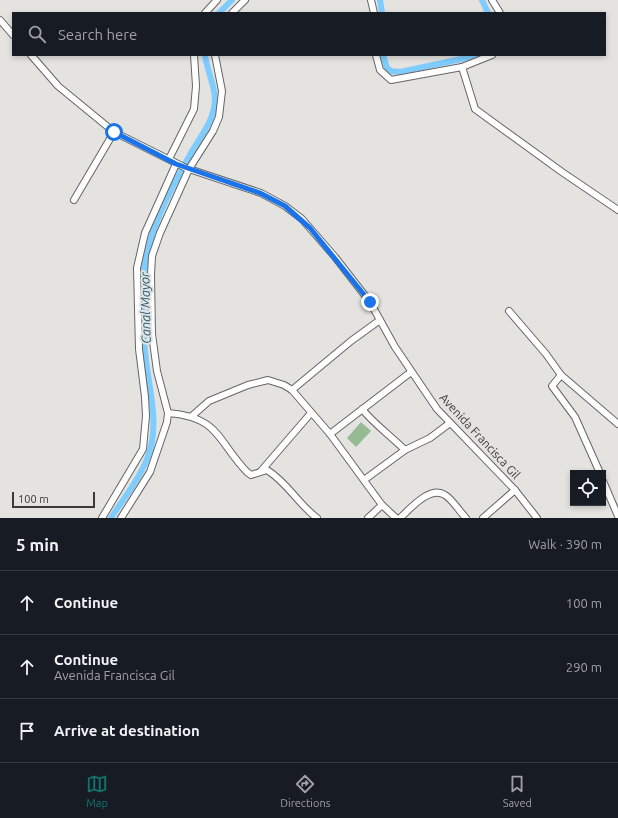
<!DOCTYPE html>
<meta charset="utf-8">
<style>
:root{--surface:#171b24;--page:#242831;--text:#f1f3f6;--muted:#9ea1a6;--line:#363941;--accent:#0f766e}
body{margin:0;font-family:Ubuntu,sans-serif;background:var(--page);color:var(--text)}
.controls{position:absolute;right:12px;bottom:12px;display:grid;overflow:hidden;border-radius:0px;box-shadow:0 2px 6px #0003}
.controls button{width:36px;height:36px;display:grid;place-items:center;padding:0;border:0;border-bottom:1px solid var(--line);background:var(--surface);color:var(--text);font:20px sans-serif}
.scale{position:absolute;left:12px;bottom:10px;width:83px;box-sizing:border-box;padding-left:4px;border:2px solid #3a3a39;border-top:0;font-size:11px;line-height:14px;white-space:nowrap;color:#3a3a39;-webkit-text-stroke:3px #e4e3e0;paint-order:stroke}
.stop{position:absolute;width:12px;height:12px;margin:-9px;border:3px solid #1a73e8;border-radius:50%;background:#fff}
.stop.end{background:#1a73e8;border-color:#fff;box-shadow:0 1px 4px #0008}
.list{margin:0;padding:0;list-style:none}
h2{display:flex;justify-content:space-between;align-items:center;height:52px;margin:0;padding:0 16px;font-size:17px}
h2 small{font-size:13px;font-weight:400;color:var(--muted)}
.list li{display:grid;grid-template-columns:26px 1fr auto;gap:12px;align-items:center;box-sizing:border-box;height:64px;padding:0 16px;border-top:1px solid var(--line)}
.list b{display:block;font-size:15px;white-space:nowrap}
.list p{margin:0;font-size:13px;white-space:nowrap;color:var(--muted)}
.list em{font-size:13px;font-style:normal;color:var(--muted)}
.icon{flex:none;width:22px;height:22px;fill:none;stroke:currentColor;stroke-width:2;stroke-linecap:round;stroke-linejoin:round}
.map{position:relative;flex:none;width:618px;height:518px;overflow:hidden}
.search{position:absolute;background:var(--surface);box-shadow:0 2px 6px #0003;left:12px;right:12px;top:12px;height:44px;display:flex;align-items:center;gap:10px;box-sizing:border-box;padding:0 14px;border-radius:0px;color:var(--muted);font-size:15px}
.sheet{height:244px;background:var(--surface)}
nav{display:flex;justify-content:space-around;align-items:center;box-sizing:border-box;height:56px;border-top:1px solid var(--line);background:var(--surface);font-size:11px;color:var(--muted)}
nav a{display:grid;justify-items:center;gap:2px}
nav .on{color:var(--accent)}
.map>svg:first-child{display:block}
</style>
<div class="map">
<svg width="618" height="518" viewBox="0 0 618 518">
<rect width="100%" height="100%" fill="#e4e3e0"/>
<polygon fill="#96bb93" points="361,422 371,431 356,447 347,438"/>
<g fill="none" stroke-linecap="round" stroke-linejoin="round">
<g stroke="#7fcdff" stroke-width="6">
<polyline points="380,0 382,13"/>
<polyline points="482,0 488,13"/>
<polyline points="219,13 232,0"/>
<polyline points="383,55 387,68 391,71 400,72 480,55"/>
<path d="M 111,518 C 123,499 139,480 147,459 C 160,427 150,393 146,361 C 142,326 139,287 147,253 C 154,220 174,183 191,153 C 199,139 211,124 214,108 C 218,91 207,72 205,55"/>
</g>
<g stroke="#666563" stroke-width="8">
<g id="street">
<polyline points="371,0 374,13"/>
<polyline points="492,0 500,13"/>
<polyline points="205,13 217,0"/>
<polyline points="232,13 245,0"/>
<polyline points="0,20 13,35"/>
<polyline points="31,55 58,86 114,132 186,168 261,193 285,206 302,219 335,257 370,302 395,347 437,409 515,490 537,518"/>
<polyline points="376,55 380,70 391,80 462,67 492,55"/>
<polyline points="462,67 475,109 562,172 618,210"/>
<polyline points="169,159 194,109 196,86 194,55"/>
<polyline points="74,200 114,132"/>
<polyline points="509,311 546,354 561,375 618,424"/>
<polyline points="561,375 552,386 575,417 600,473"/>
<polyline points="292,390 351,341 380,320"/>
<path d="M 362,409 C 374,424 391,436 405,450"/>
<path d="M 168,413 C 220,417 217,441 247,472 L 251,475 L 267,470 C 288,483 298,504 317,518"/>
<polyline points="192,416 209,401 248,385 268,380 284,385 292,390 330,434 382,505 396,518"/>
<polyline points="330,434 411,372"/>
<polyline points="261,471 311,413"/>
<polyline points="364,480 405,450 430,438 450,423"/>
<polyline points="603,481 618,516"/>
<polyline points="102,518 143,449 146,416 145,397 139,349 137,268 145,233 176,164"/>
<polyline points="121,518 150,472 167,422 168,413 157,371 152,334 151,275 152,256 160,233 189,169 213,131 219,117 222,91 215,55"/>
<polyline points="368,518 382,505"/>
<path d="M 400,518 C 410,509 430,485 445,495 C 453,500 459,511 466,518"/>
<polyline points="483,518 515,490"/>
</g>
</g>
<use href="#street" stroke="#fff" stroke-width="6"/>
</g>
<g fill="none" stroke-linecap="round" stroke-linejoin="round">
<polyline stroke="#1a73e8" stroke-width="5" points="114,132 176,164 260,193 285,206 310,228 370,302"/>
</g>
<g text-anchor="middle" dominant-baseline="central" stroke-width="4" stroke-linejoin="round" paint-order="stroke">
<g font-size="12" fill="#3a3a39" stroke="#e4e3e0">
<text transform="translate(480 436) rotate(47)">Avenida Francisca Gil</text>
</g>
<g font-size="13" font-style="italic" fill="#225c7d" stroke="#e4e3e0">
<text transform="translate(145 308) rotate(-91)">Canal Mayor</text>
</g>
</g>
</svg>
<div class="controls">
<button><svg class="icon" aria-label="locate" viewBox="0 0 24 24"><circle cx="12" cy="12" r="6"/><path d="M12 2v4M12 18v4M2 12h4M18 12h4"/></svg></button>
</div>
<div class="scale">100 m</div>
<div class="stop" style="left:114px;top:132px"></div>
<div class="stop end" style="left:370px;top:302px"></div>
<div class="search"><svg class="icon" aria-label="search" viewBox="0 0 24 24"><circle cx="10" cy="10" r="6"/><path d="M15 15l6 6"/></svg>Search here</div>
</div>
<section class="sheet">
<h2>5 min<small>Walk · 390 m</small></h2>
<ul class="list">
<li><svg class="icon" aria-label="ahead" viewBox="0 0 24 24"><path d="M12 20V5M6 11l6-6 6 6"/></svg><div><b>Continue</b></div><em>100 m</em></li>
<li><svg class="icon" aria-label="ahead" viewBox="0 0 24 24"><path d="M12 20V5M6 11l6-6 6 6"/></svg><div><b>Continue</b><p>Avenida Francisca Gil</p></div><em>290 m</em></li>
<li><svg class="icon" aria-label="arrive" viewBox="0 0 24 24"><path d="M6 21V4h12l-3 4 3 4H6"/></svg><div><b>Arrive at destination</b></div></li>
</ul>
</section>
<nav>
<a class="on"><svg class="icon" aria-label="map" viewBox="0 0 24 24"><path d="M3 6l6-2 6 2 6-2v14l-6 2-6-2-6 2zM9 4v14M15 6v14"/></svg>Map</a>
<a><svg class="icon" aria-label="directions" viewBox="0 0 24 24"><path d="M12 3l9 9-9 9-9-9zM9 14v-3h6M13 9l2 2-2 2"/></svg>Directions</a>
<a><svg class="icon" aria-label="saved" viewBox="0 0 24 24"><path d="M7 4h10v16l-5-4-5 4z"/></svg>Saved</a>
</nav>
